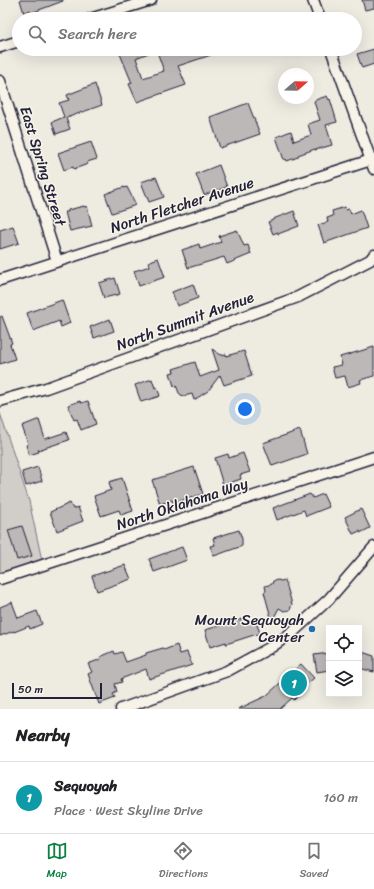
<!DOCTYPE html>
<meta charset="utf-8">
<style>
:root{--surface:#fff;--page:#f2f2f2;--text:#202124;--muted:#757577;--line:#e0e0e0;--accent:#0b8043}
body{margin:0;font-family:Sriracha,sans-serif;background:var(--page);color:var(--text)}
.controls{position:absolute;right:12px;bottom:12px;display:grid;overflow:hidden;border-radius:0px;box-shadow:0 4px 16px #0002}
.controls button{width:36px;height:36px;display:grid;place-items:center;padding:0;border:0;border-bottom:1px solid var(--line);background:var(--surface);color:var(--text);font:20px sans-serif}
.compass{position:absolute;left:278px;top:68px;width:36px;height:36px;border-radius:50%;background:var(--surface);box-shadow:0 4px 16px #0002;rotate:70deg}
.scale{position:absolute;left:12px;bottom:10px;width:90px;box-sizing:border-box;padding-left:4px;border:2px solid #22223b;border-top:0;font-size:11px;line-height:14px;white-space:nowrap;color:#22223b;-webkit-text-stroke:3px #f7f3e8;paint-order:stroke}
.you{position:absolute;left:245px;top:409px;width:14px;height:14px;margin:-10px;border:3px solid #fff;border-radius:50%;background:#1a73e8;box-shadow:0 0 0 6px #1a73e833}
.badge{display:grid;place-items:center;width:26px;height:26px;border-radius:50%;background:var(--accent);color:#fff;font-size:13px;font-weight:700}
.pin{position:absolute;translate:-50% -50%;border:2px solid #fff;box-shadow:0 1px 4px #0006}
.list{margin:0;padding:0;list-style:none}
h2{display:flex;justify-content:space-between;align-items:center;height:52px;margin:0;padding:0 16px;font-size:17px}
h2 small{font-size:13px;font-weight:400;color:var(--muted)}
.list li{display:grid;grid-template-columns:26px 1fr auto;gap:12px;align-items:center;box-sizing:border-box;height:72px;padding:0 16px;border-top:1px solid var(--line)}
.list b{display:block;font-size:15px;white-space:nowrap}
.list p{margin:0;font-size:13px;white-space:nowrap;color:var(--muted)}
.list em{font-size:13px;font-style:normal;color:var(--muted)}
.icon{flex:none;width:22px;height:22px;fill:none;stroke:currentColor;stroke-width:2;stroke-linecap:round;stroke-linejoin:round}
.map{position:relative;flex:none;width:374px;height:709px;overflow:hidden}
.search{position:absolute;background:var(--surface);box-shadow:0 4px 16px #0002;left:12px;right:12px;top:12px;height:44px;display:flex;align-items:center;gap:10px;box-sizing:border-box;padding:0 14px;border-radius:22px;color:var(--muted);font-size:15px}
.sheet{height:124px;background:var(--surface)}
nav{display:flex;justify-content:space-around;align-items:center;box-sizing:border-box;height:56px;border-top:1px solid var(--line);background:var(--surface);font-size:11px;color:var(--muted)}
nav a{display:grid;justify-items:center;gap:2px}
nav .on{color:var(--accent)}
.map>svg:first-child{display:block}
</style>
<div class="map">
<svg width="374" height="709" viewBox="0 0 374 709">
<rect width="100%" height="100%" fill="#eeebe1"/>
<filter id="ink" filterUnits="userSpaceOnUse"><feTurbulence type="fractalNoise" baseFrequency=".025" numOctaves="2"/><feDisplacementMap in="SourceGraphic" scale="8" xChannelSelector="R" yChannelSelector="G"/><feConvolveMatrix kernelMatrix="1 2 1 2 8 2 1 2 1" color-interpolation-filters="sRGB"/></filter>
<g filter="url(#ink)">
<polygon fill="#d1cdc9" stroke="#7a7882" points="0,413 29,501 43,565 0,579"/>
<g fill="#bbb8b7" stroke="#22223b">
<polygon points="20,0 63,0 63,1 31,13 30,10 24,13"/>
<polygon points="362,0 374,0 374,8 365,10"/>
<polygon points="118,49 156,49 156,50 136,58 143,78 164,71 156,49 223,49 223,51 178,66 186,85 137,102 129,84 132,83"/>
<polygon points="374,49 374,64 362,68 357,54"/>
<polygon points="95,84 102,105 66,118 70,129 56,134 52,122 64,117 59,103 69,100 67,95"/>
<polygon points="327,96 329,100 330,99 337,122 326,125 332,145 315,150 315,149 298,155 298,157 287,161 286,159 284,160 276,137 291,131 294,141 311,135 308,124 320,120 314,102 315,100"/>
<polygon points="248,103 260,134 220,148 210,117"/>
<polygon points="91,142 97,159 87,162 88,164 74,169 73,167 64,170 58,153"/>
<polygon points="219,165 227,187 204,195 196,174"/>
<polygon points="156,177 164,197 149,202 141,182"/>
<polygon points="124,187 124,188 127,187 136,205 112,213 105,194"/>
<polygon points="84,206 84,207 87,206 92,226 70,231 65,212 68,212 68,210"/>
<polygon points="345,207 346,210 349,209 351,214 361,210 367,228 324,243 318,225 328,222 327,218 333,216 332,211"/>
<polygon points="294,211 299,226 278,234 278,232 273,234 268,222 273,220 273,219"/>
<polygon points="13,226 19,243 0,249 0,230"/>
<polygon points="237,230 244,246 248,245 251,254 227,264 224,257 188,268 182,250 199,244 200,249 221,242 219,236"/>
<polygon points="158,258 165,277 139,286 134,271 150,266 148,262"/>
<polygon points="115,278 120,294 104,298 99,283"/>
<polygon points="193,284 198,298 177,306 172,292"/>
<polygon points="62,300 70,323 61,327 59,321 33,331 27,313"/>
<polygon points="2,316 12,343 10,344 15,359 0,364 0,317"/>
<polygon points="110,319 114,331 94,338 90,327"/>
<polygon points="374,347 374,376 360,380 361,383 348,387 345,376 335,378 332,367 342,365 340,357"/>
<polygon points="212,349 221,355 226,354 226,356 244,351 252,376 224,385 220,375 208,391 194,400 192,394 184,396 181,395 179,393 176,385 174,386 170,373 174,372 173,369 195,362 200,377 219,370"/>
<polygon points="152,379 155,388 157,387 160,396 141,402 135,385"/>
<polygon points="80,401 81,403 88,401 96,424 81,430 77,419 74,420 68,405"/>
<polygon points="37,420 39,420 45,439 66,432 69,440 38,450 39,452 29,455 26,445 28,444 22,426"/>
<polygon points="300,430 307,454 272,466 263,443"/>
<polygon points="243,453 250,472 240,475 241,479 223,485 215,458 228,454 229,458"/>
<polygon points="38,467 42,481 26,486 22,472"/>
<polygon points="194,467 203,494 173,503 172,500 160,504 152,480"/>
<polygon points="122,478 133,511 121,515 119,510 101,516 94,496 111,490 109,482"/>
<polygon points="310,494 313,498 323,494 329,507 306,516 304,510 277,520 273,508"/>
<polygon points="70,503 73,509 78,507 83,521 57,531 50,512"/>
<polygon points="361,509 370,528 360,533 360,531 353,534 345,517"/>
<polygon points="22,526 32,556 17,560 8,530"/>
<polygon points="239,530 242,539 242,546 214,556 210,546 215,545 213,538"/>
<polygon points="182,547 187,560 154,572 149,559"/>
<polygon points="125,565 131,579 97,591 92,576"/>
<polygon points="278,580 281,581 285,580 292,604 290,610 284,611 279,608 272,621 264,592 266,591 265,586 272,584 273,581"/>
<polygon points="12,602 18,618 37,611 42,624 30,629 29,626 14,632 14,631 0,636 0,607"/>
<polygon points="243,619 244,622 255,619 260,633 226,644 226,642 210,647 205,630"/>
<polygon points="177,645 180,654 187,652 192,665 149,679 146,669 121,679 122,682 115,684 117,692 113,694 115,698 99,704 88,674 92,672 88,664 101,659 100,657 114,651 115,654 122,652 126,662 146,655 146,653 163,648 164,650"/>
<polygon points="359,651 374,656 374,672 359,668"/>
<polygon points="329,653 329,670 317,672 314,655"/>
<polygon points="301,664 314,678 301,689 303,691 294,700 292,698 280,709 238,709 266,696"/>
</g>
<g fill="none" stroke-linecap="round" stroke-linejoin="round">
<g stroke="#22223b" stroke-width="13">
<g id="minor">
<polyline points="313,0 320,19"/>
<polyline points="90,19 151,0"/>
<polyline points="0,47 19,41"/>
<polyline points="331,49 374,169"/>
<polyline points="0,81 57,261"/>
<polyline points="0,280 374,159"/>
<polyline points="0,401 46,388 298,297 370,260 374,255"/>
<polyline points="0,579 374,457"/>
<polyline points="121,709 227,671 273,646 294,631 329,599 374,547"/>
</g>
</g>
<use href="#minor" stroke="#f7f3e8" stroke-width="10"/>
</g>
</g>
<circle fill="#1f6fb2" stroke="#f7f3e8" stroke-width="1.5" cx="312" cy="629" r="4"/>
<g text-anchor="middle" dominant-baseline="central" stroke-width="3" stroke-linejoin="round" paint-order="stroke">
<g font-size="15" fill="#22223b" stroke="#f7f3e8">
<text transform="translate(43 166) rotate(73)">East Spring Street</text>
<text transform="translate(182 205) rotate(-18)">North Fletcher Avenue</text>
<text transform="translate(185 321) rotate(-20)">North Summit Avenue</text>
<text transform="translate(182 504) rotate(-18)">North Oklahoma Way</text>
</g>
<g font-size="15" fill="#22223b" stroke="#f7f3e8" text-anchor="end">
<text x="304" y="620">Mount Sequoyah<tspan x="304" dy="17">Center</tspan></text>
</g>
</g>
</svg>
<div class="controls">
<button><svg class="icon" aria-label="locate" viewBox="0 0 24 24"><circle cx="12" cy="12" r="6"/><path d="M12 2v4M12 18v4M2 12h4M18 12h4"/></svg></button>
<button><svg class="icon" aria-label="layers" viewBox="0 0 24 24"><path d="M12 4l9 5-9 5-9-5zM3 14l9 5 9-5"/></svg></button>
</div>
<svg class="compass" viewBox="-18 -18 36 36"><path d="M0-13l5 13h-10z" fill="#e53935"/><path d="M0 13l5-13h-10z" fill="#757577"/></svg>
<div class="scale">50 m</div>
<div class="you"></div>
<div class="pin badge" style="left:294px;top:683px;background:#0f9aa8">1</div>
<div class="search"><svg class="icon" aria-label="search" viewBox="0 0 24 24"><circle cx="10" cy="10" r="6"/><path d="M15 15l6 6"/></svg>Search here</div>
</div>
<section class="sheet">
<h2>Nearby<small></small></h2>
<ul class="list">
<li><span class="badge" style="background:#0f9aa8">1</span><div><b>Sequoyah</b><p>Place · West Skyline Drive</p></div><em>160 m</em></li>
</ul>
</section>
<nav>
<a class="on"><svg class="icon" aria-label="map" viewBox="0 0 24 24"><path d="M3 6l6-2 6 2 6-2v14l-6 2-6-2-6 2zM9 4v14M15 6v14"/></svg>Map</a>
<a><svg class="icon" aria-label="directions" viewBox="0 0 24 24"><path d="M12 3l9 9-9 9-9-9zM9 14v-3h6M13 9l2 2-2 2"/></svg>Directions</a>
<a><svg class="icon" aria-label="saved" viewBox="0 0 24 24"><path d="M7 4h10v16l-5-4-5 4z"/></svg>Saved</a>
</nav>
